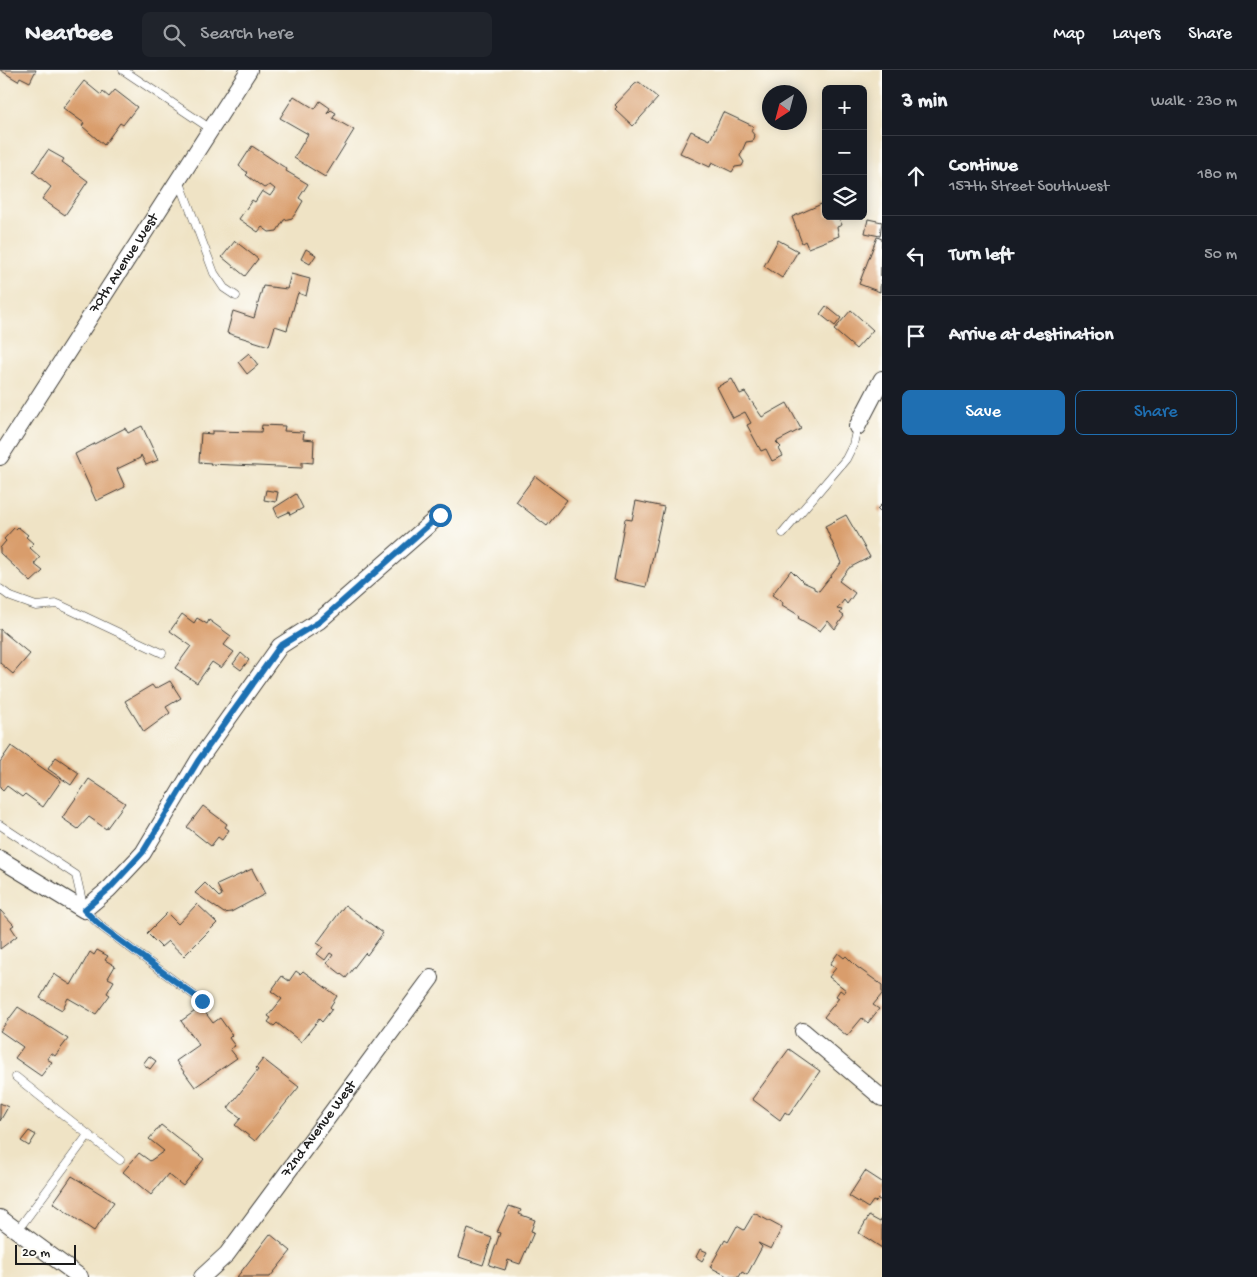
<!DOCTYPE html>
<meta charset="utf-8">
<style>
:root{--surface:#171b24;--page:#20242c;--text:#f1f3f6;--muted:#9ea1a6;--line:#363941;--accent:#1f6fb2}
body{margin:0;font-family:"Gochi Hand",sans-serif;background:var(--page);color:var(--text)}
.controls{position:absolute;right:15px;top:15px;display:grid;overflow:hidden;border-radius:8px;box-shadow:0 2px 12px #0003}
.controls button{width:45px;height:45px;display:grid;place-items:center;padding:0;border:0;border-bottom:1px solid var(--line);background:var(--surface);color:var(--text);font:25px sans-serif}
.compass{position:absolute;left:762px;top:15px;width:45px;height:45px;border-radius:50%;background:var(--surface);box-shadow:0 2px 12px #0003;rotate:216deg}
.scale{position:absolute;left:15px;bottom:12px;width:61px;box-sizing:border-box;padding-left:5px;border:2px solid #1c1c1c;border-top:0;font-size:14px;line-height:18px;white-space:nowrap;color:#1c1c1c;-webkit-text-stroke:4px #fdfcf7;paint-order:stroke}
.stop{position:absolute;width:15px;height:15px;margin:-11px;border:4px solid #1f6fb2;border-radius:50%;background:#fff}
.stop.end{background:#1f6fb2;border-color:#fff;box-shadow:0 1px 5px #0008}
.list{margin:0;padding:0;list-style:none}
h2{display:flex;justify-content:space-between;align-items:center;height:65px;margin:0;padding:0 20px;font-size:21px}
h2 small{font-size:16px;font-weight:400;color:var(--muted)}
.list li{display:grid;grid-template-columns:32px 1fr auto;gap:15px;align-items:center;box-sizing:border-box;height:80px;padding:0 20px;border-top:1px solid var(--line)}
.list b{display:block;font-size:19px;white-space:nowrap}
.list p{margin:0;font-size:16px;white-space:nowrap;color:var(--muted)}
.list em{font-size:16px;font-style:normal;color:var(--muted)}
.actions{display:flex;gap:10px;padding:15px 20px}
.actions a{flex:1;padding:11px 0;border:1px solid var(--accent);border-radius:8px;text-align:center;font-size:18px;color:var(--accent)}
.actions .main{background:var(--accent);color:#fff}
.icon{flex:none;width:28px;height:28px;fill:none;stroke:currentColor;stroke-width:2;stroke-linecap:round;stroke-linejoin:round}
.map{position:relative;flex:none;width:882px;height:1207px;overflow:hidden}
header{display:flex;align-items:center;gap:30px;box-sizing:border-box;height:70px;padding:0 25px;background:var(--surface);border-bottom:1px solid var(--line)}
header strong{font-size:24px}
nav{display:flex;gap:28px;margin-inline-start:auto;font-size:18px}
.search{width:350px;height:45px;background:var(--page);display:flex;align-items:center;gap:12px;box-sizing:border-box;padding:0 18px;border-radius:8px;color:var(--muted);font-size:19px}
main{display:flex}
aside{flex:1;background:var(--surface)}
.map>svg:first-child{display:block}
</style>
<header>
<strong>Nearbee</strong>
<div class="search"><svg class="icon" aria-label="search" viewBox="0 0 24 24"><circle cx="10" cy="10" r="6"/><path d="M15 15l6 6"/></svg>Search here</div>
<nav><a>Map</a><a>Layers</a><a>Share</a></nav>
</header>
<main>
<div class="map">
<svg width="882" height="1207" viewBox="0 0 882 1207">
<rect width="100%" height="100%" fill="#fdfcf7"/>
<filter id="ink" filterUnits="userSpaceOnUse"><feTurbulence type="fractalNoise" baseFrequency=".02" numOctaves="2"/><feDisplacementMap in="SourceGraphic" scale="10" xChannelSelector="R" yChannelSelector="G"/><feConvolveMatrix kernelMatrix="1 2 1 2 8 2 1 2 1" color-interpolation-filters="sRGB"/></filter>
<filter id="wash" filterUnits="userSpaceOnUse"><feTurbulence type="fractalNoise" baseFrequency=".0096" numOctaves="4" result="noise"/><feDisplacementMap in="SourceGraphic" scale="20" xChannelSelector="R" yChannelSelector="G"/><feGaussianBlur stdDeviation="1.12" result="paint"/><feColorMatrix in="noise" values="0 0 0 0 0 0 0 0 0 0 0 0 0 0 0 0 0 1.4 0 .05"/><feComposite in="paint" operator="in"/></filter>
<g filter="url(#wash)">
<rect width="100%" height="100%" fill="#efe3c5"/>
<g id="blocks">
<g fill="#d99d6c">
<polygon points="0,0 36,0 30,12 20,7 18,11"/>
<polygon points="84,11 101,25 103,22 109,27 115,20 137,37 123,55 120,53 104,75 90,63 82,56 84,53 63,38"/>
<polygon points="639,12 658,28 633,56 615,39 617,37 615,35 635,14"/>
<polygon points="294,26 315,39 320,31 330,38 327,44 331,40 336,43 333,48 354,60 325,107 294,88 308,64 280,48"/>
<polygon points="723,42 753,56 751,61 755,66 753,71 746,72 740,86 744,92 742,96 735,97 732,102 712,92 710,97 680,83 691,61 710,70"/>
<polygon points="252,76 287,99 286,101 308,114 299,128 303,131 296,143 292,148 284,150 277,161 269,162 262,157 258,162 239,149 252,130 255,132 262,121 270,126 275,119 270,115 264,118 246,105 248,103 239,96"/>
<polygon points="48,80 64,89 62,92 88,111 65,145 42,129 51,117 33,102"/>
<polygon points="826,132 826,146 838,146 842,155 837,157 839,166 808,178 805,171 802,173 792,147"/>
<polygon points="868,149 882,152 880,166 865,163"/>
<polygon points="877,167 882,169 880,222 859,214"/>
<polygon points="778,170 798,181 782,208 764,196"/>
<polygon points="235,171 258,189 245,206 222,187"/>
<polygon points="306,179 316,185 310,194 301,189"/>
<polygon points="291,204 310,209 306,226 298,223 297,226 287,260 275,256 269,276 227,263 233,241 254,248 263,216 287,219"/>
<polygon points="826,236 841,248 835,256 820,244"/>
<polygon points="851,240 873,260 856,279 834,260"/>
<polygon points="249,283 258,295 247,304 238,292"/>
<polygon points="732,309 740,324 745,322 762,347 787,333 801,359 776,372 781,377 779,379 783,386 772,391 766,379 761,381 747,355 751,353 745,342 733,348 717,317"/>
<polygon points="262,355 285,356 284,361 304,362 303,369 314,370 313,393 302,392 302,398 210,394 211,393 199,392 201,363 212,364 212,361 261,362"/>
<polygon points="142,356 158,390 146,395 141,385 140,388 117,399 125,417 96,431 75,384 125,358 128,363"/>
<polygon points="535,406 567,430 547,456 516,432"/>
<polygon points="266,420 278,422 276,432 264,430"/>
<polygon points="296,424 303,438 290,445 289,442 278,447 274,438"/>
<polygon points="636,431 664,437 646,517 614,510 625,449 632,450"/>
<polygon points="882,434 882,444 877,439"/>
<polygon points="846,445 870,487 849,498 839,511 855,523 847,534 844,530 837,539 842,540 840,543 844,546 835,559 828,551 820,561 798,548 800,546 782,535 783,533 772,525 791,500 803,512 814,517 814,519 819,521 841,493 825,456"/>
<polygon points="18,457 28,465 26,467 34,474 30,478 40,487 34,494 43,501 31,512 0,483 0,478 6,471 4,469 14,458 16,459"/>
<polygon points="182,544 194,553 197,548 207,554 209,550 231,566 224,575 234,582 221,598 212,592 197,613 175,598 191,576 170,561"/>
<polygon points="0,559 30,584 13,604 0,593"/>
<polygon points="241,583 249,590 241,600 233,594"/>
<polygon points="170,611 181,628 166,637 170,643 144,662 125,631 152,615 155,619"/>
<polygon points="11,676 61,711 43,737 25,724 22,727 7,716 3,721 0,718 0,692"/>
<polygon points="56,687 79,703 71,715 48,699"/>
<polygon points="89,709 125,733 106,759 89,747 78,759 62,748"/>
<polygon points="203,736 227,754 225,757 229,760 222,770 218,767 211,776 187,757"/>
<polygon points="252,799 265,824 231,842 224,843 195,823 205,813 219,827 222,825 217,815"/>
<polygon points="197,834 217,853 184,886 168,871 161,877 147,863 167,843 178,854"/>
<polygon points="345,835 383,863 367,885 365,883 346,908 327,893 333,885 330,883 325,890 317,884 323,877 317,873"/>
<polygon points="0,840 14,855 11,857 17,866 0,879"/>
<polygon points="97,880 108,886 105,890 115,896 108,908 114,911 107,923 110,925 96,944 68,928 62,940 40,928 54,904 71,915 90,882 94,885"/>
<polygon points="838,883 844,888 846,886 857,897 882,915 882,924 873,935 879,939 868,953 862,948 847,966 824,947 839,928 836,926 840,920 844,923 846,920 829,907 836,898 830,894"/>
<polygon points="296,901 300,904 303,901 337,926 330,937 332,939 322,952 319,949 301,972 277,953 274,956 268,952 271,948 268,946 282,929 271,921 282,906 289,911"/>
<polygon points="18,937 68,969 55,986 51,983 47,989 52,992 41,1006 15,988 23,977 0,961"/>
<polygon points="201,937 213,953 220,948 232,965 229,968 235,976 230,979 237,988 195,1017 176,991 199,975 181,951"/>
<polygon points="789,979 820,1001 789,1045 785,1042 780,1050 752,1029"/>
<polygon points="149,986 156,991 150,999 143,994"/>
<polygon points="263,989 299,1017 255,1071 235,1055 241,1048 228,1038 258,1000 256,998"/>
<polygon points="0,1033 8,1037 0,1051"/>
<polygon points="161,1055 204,1089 183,1116 168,1104 151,1125 123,1102 139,1083 150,1091 164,1081 149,1069"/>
<polygon points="29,1061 36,1065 29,1076 21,1071"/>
<polygon points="865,1101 882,1112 882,1131 878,1129 875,1132 873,1131 868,1138 849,1126"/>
<polygon points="72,1106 114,1132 94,1161 53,1133"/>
<polygon points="509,1136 521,1140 519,1144 535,1150 531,1161 534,1162 520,1194 508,1190 505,1200 489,1195 500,1163 497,1162"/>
<polygon points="754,1143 782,1158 771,1179 758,1173 762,1177 747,1205 742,1202 739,1207 729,1207 710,1197 725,1170 728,1172 737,1156 744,1160"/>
<polygon points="869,1146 880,1152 882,1149 882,1178 859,1163"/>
<polygon points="468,1159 492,1168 483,1195 459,1187"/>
<polygon points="270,1164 291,1181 270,1207 237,1207"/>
<polygon points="700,1179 707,1182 702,1191 696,1187"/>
</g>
</g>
</g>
<g filter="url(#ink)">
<use href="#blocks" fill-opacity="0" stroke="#3c3a35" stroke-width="1"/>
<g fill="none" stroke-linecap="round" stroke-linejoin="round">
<g stroke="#3c3a35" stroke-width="9">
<g id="service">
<polyline points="123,0 211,59"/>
<polyline points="179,110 214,203 224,218 236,226"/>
<polyline points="783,463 846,389 853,375 857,357"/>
<polyline points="0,519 11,527 36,536 58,534 162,583"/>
<polyline points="0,755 76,805 84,840 103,858 202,931"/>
<polyline points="16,1007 120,1090"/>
<polyline points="17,1161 88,1065"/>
</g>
</g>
<g stroke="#3c3a35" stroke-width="18">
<g id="minor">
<polyline points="857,357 882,309"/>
<path id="s1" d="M 0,387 L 249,0"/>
<polyline points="0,789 84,840 109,819 143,783 198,691 280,576 319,551 440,445"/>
<polyline points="803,961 882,1028"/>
<polyline points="0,1148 80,1207"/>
<path id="s2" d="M 202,1207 L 227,1184 L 431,908"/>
</g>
</g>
<use href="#service" stroke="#fff" stroke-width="8"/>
<use href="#minor" stroke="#fff" stroke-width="16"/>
</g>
</g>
<g fill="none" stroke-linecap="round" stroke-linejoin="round" filter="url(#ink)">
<polyline stroke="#1f6fb2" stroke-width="6" points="202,931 103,858 84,840 109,819 143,782 198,691 280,576 319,552 440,445"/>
</g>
<g text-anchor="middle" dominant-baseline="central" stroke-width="4" stroke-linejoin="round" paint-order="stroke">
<g font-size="15" fill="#1c1c1c" stroke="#fdfcf7">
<text stroke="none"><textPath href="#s1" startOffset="230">70th Avenue West</textPath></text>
<text stroke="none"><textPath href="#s2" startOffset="189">72nd Avenue West</textPath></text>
</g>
</g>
</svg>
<div class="controls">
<button>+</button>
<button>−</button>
<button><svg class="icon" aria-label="layers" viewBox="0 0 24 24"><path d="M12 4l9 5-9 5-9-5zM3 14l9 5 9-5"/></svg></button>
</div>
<svg class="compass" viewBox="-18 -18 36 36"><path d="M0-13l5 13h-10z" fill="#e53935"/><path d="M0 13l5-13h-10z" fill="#9ea1a6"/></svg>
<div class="scale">20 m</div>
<div class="stop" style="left:440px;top:445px"></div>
<div class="stop end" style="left:202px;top:931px"></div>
</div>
<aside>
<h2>3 min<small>Walk · 230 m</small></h2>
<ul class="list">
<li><svg class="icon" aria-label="ahead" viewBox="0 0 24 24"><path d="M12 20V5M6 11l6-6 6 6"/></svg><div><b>Continue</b><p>157th Street Southwest</p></div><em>180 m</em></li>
<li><svg class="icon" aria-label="left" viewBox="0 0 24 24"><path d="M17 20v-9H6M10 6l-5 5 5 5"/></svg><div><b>Turn left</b></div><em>50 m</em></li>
<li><svg class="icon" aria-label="arrive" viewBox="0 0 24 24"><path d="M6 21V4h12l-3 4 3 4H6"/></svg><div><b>Arrive at destination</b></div></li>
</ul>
<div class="actions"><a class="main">Save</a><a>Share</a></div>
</aside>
</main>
